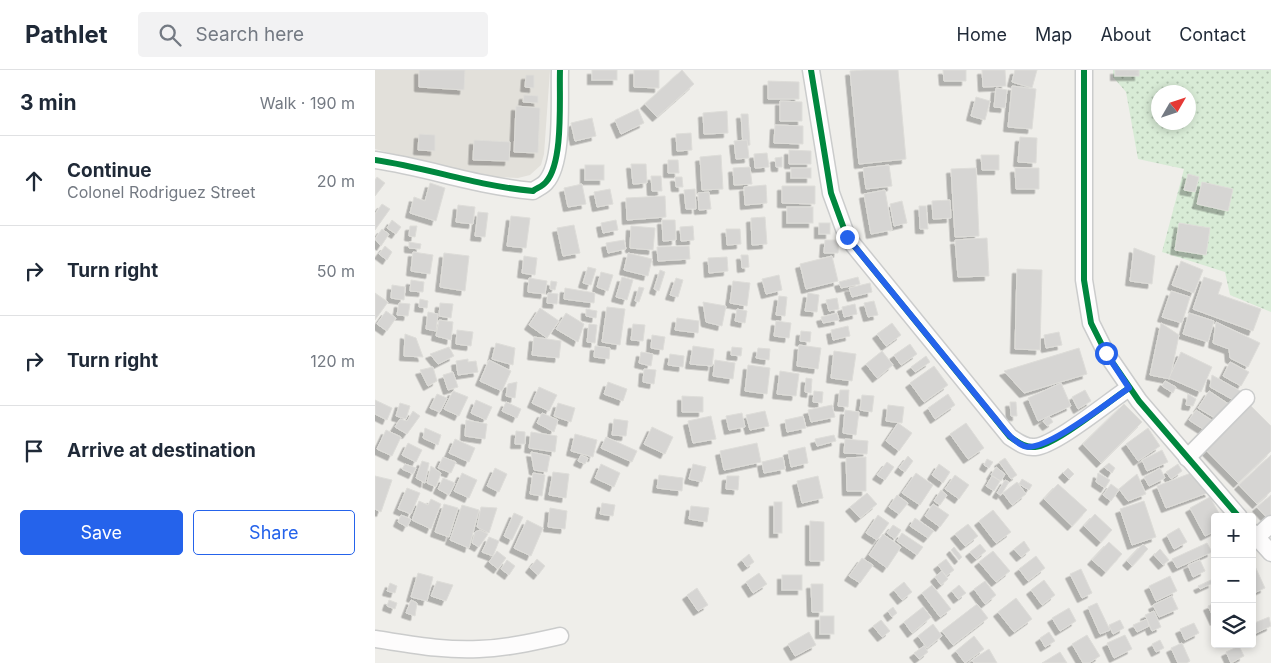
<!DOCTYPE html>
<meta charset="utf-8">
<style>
:root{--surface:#fff;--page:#f2f2f3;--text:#1f2937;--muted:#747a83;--line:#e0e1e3;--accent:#2563eb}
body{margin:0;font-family:Inter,sans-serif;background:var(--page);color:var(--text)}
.controls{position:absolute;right:15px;bottom:15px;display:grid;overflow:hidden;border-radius:5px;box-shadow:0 2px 8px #0003}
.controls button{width:45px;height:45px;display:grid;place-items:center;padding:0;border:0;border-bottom:1px solid var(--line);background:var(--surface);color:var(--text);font:25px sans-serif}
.compass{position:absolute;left:776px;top:15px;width:45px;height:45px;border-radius:50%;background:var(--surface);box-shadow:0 2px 8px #0003;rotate:51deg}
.stop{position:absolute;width:15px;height:15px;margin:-11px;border:4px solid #2563eb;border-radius:50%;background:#fff}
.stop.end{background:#2563eb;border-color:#fff;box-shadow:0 1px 5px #0008}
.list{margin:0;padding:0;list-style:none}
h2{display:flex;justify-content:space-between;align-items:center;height:65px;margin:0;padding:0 20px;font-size:21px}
h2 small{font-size:16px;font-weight:400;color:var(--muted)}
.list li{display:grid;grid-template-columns:32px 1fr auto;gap:15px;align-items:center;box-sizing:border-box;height:90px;padding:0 20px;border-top:1px solid var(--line)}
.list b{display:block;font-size:19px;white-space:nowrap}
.list p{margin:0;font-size:16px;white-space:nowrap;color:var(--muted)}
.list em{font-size:16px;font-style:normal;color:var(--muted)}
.actions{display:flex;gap:10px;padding:15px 20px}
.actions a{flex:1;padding:11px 0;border:1px solid var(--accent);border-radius:5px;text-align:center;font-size:18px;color:var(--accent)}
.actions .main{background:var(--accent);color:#fff}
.icon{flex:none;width:28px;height:28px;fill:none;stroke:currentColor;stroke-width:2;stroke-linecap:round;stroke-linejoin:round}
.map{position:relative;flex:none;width:896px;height:593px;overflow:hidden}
header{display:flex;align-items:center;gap:30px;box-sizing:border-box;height:70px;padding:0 25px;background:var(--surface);border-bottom:1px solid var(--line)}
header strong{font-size:24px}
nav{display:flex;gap:28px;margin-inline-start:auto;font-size:18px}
.search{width:350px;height:45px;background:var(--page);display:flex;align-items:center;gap:12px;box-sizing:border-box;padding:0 18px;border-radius:5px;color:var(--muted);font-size:19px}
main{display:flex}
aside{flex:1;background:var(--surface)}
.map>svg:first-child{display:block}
</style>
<header>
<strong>Pathlet</strong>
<div class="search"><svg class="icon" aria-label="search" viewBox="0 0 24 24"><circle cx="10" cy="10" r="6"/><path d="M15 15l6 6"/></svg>Search here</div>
<nav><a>Home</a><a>Map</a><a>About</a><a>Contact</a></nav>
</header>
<main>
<aside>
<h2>3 min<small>Walk · 190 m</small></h2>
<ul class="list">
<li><svg class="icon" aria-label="ahead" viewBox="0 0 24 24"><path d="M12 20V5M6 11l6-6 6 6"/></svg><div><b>Continue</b><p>Colonel Rodriguez Street</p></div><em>20 m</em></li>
<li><svg class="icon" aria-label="right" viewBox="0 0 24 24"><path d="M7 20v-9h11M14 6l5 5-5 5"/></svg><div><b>Turn right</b></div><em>50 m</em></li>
<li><svg class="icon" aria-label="right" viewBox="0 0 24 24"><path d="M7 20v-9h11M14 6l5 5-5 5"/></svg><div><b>Turn right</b></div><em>120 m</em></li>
<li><svg class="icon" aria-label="arrive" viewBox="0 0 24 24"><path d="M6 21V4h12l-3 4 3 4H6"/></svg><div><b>Arrive at destination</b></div></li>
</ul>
<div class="actions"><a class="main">Save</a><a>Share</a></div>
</aside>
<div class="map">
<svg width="896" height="593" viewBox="0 0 896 593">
<defs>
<pattern id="green-dots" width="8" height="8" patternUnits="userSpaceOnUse" patternTransform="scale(1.25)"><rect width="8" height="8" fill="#d8ebd6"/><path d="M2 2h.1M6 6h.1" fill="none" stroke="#b2c2b1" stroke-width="1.8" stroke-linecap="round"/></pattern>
<filter id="shadow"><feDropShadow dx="-4.5" dy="4.5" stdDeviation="0" flood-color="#0004"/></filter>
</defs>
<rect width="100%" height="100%" fill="#efeeea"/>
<polygon fill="#e2e0da" points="0,0 175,0 169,84 166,95 155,105 143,108 122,107 91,104 0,79"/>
<path fill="url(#green-dots)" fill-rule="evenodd" d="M 738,0 L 896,0 L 896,242 L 855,225 L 850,202 L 787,182 L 809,99 L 763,89 L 751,22 L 738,7 ZM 784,22 L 814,22 L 814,52 L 784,52 Z"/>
<g fill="#d6d5d3" stroke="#deddd9" filter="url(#shadow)">
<polygon points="44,0 90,0 89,20 44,17"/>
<rect x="217" y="0" width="25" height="10"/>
<polygon points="259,0 284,0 284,18 259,17"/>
<polygon points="307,0 319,14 282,47 270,34"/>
<polygon points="490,0 523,0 531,89 484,94 475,1"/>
<polygon points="568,0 591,0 591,11 569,11"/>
<polygon points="607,0 630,0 631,16 608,17"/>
<polygon points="640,0 662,0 657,18 637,12"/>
<rect x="740" y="0" width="24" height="6"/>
<polygon points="151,5 159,5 159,18 150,17"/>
<polygon points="393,11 424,12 424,29 393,29"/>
<polygon points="637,16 661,19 657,59 633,57"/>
<polygon points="621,18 632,20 630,38 619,37"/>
<polygon points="149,25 163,26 163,33 148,32"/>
<polygon points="601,27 615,31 610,50 596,46"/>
<polygon points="405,31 427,32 427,51 405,51"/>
<polygon points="141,36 165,38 163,83 139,82"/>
<polygon points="263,39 269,53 246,64 240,50"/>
<polygon points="352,41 353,63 329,64 328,43"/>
<polygon points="366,44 373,44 375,75 368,76"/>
<polygon points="217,48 221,66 200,71 196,53"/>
<polygon points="400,55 428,56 428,74 399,73"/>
<polygon points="316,63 317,80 302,81 301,64"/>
<polygon points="44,64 60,65 60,81 43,80"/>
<polygon points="645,67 662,68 661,93 643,92"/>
<polygon points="99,70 135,72 134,91 98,90"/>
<polygon points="372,70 374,88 361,89 359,71"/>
<polygon points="414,80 436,81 436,94 414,94"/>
<polygon points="392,83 394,97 380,98 379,84"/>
<polygon points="346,85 348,119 327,120 325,87"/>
<polygon points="606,85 624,85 624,100 607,100"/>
<polygon points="407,87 407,97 401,97 400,88"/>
<polygon points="293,90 303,90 304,103 293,103"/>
<polygon points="256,94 271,94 272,113 258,114"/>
<rect x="210" y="95" width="19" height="15"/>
<polygon points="514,95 517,116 491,119 488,98"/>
<polygon points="375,97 377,114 359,115 358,98"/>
<rect x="416" y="98" width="20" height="10"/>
<polygon points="601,98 604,166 580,167 576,99"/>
<polygon points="640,98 664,98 664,119 641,119"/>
<polygon points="813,104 824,107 820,122 809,120"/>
<polygon points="276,106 286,106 287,121 277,121"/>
<polygon points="2,107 10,113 0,126 0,110"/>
<polygon points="300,107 307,107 308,117 301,117"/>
<polygon points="827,112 858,119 853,141 822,134"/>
<polygon points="55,113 70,118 61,151 35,143 39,127 50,131"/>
<polygon points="207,114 211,134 193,137 189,118"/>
<polygon points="391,115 392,133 370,135 369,117"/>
<polygon points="407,116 440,116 440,134 407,133"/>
<polygon points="235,119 238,134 222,137 219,122"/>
<polygon points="320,119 321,139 311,139 309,120"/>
<polygon points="510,120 517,160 496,164 489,124"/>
<polygon points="334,122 336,139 324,140 323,123"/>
<polygon points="290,126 291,147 252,150 251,128"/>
<polygon points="575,130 576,148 558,149 557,131"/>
<polygon points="527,131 532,153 519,156 515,134"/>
<polygon points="7,134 15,139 0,160 0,144"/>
<polygon points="83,135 100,137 98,154 81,152"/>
<polygon points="544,136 551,136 553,159 545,159"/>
<rect x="412" y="137" width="26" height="16"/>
<polygon points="103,142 113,143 110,167 100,166"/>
<polygon points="136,146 155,148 151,178 132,176"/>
<polygon points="390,147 392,174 377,175 376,148"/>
<polygon points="17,150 26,157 21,164 12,158"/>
<polygon points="241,150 243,160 228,163 226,153"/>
<polygon points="287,150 300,150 301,170 288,171"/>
<rect x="444" y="153" width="11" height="11"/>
<polygon points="804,153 835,158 831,185 800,180"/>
<polygon points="199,155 205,183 188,186 182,158"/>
<polygon points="35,156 42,156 40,167 34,166"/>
<polygon points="256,156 280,158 278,180 255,178"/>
<polygon points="318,156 319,170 306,171 305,157"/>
<polygon points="7,159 14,164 6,176 0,169"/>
<polygon points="351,159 365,159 366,174 352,175"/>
<polygon points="612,168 614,206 583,207 580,170"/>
<polygon points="249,170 251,179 233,183 231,173"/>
<polygon points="450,170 464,170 463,183 449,183"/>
<polygon points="34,172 46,174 45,179 34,178"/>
<polygon points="10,176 17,182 12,190 4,184"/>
<polygon points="314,176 315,189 283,191 282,177"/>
<polygon points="759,178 780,186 777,214 755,211"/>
<polygon points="38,182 58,185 55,204 36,201"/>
<polygon points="69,183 94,186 90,221 65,217"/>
<polygon points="253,183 277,189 273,206 249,200"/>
<polygon points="366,185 373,185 374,197 367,198"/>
<polygon points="149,186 162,188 160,205 147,203"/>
<polygon points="457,186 463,211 431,219 425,194"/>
<polygon points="352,187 353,201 334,203 333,188"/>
<polygon points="806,191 828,200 819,223 797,215"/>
<polygon points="213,197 221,199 216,215 208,213"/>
<polygon points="642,199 667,200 665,280 640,279"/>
<polygon points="285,200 290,202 284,221 279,219"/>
<polygon points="226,202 238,205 233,221 222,217"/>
<polygon points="404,205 407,220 391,224 387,209"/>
<polygon points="247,207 258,210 252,230 241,227"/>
<polygon points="483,207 485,214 466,218 464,212"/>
<polygon points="829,207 847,213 843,224 886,239 878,261 818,239"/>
<polygon points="154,208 172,211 170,224 153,222"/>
<polygon points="301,208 308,210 303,227 295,225"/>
<polygon points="36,210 49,212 48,222 35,221"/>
<polygon points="176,211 182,212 180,220 175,219"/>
<polygon points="358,211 375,213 372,236 355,233"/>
<polygon points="495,213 497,222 477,227 474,218"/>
<polygon points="17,215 30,217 29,230 16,228"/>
<polygon points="264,217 269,218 264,232 260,231"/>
<polygon points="190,218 220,223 219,233 189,229"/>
<polygon points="796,221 815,227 807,253 787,247"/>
<polygon points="0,223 13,232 0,250"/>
<polygon points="173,223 183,224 182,234 172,233"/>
<polygon points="433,223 444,225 442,242 430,241"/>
<polygon points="404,226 412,227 410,246 401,245"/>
<polygon points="462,228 464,239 454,241 451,230"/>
<polygon points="45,229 53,231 52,238 44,237"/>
<polygon points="499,231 503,245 493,247 489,233"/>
<polygon points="328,232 351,236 347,256 331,252"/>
<polygon points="24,233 35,234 33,246 22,245"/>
<polygon points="65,233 78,234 76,248 64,246"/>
<polygon points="480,234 482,244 469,247 467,237"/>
<polygon points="232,237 250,239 245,275 227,272"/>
<polygon points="165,238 184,251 172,268 154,255"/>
<polygon points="211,239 222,241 221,248 211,246"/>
<polygon points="362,239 372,241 370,253 360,251"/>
<polygon points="11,241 21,248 12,261 2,254"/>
<polygon points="53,242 63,244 61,261 51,259"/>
<polygon points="191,243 209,254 203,272 181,259"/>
<polygon points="462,243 464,250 448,253 446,247"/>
<polygon points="814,243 839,251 833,272 808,264"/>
<polygon points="302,248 324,251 323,263 300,260"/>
<polygon points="64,250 78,252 76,270 61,266"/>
<polygon points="401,251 416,253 414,268 399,266"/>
<polygon points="841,252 885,273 873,297 855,288 854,279 838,273"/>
<polygon points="517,253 526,265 511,276 502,264"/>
<polygon points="786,253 804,265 795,309 775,305"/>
<polygon points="214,254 222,255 220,273 212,272"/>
<polygon points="258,254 270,255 268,271 256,270"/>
<polygon points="473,256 475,266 458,270 456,260"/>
<polygon points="82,260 98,262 96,276 81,274"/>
<polygon points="426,261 436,262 435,272 425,271"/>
<polygon points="684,262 687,275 671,278 669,265"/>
<polygon points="30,264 41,268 48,287 29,286"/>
<polygon points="277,265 290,267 288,280 276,278"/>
<polygon points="159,267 186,271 184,288 157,285"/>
<polygon points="121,273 140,278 138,295 117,289"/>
<polygon points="535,274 542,284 526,295 519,285"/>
<polygon points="424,275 446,278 443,299 422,296"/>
<polygon points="220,276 235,278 234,289 219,287"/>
<polygon points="318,276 339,279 337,296 315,294"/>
<polygon points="74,277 79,286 63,294 55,284"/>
<polygon points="357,277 367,278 366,286 356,285"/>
<polygon points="383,278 395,279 394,290 381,288"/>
<polygon points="704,278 712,304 649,323 629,301"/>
<polygon points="459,281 481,284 477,311 456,308"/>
<polygon points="507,281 518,295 502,308 491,294"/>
<polygon points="266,282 278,284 276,296 264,293"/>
<polygon points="806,282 837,297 826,322 794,308"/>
<polygon points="295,284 309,286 308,297 293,295"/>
<polygon points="551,286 555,292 540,302 536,297"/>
<polygon points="93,289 93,292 101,291 103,302 83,305 81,291"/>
<polygon points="114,290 136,301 127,321 105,311"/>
<polygon points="340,290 360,293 358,309 338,306"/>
<polygon points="855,292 874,302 866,316 848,306"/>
<polygon points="373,295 395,298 392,324 370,321"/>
<polygon points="559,296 573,315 549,332 535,313"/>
<polygon points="58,297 62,311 53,316 45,300"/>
<polygon points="269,299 281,300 279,314 268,312"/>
<polygon points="405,301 424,304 421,326 402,324"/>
<polygon points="78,302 83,317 73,320 68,305"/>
<polygon points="837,305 867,322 862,332 835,317"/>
<polygon points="431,308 437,309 436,323 430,322"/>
<polygon points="790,311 801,317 798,323 787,316"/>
<polygon points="142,312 140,328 131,326 133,314"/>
<polygon points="233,312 252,319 248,331 229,324"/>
<polygon points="686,313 696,336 663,351 653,328"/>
<polygon points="164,317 182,325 174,341 157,333"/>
<polygon points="465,320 474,320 473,337 463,336"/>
<polygon points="710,320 716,331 703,339 697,327"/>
<polygon points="78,321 93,327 84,346 69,339"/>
<polygon points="439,321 448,322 447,333 438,332"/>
<polygon points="834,321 855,335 845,351 823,338"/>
<polygon points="62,324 72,328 65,342 55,338"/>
<polygon points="573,324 580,335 560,349 553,338"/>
<polygon points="813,324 821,329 818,336 811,335"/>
<polygon points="487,325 499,326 497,342 485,340"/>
<polygon points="307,326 328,327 328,342 307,342"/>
<polygon points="0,330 17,338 12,350 0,344"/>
<polygon points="101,330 117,337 111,350 96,343"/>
<polygon points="131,332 146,339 142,348 127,341"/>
<polygon points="635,332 641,332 642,346 636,346"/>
<polygon points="25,333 35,336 31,349 21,346"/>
<polygon points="183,333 200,338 196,352 179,346"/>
<polygon points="749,334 767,352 726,393 708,374"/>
<polygon points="457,335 460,347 436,352 433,340"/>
<polygon points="513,335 529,337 527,353 511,351"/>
<polygon points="875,335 896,356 896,381 863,413 830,379"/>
<polygon points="470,340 484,342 481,365 468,363"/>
<polygon points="821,340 841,353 834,363 814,350"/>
<polygon points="38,341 45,346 32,364 20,357 25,349 32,351"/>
<polygon points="390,341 394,356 375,360 371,345"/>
<polygon points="167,343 183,350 179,362 162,353"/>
<polygon points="367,343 370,357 354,360 351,346"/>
<polygon points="336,346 341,369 318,373 313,351"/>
<polygon points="428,346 431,358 412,362 410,350"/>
<polygon points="674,346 678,352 672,356 668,351"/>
<polygon points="239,349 253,351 251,366 237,365"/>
<polygon points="91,350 112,354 110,369 90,366"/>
<polygon points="523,353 537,363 524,381 511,371"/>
<polygon points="591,353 609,378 593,389 575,364"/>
<polygon points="277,357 298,367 290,384 269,374"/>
<polygon points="50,358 66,365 63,375 48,368"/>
<polygon points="773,358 785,376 763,391 751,374"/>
<polygon points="11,360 26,367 17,386 2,379"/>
<polygon points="141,361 150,362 150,374 140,374"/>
<polygon points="156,362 182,366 180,382 154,378"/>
<polygon points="200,364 222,370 218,387 196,381"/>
<polygon points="459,365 461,371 442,376 440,369"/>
<polygon points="231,367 262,381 257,392 226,378"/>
<polygon points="80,369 100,378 94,392 74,383"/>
<polygon points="470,369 493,371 492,384 469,383"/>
<polygon points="33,373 47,380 41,392 27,385"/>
<polygon points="382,373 386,392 349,400 345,381"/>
<polygon points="430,377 433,393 416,397 413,381"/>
<polygon points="787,380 793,392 772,401 767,390"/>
<polygon points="156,382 175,386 172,402 159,400"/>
<polygon points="206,385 213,388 210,394 203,391"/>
<polygon points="896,385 896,421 882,434 864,415"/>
<polygon points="533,386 538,391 530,402 524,398"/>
<polygon points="68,387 81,392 76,403 63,398"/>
<polygon points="408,387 410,399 389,403 387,392"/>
<polygon points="491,387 491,421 472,421 471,388"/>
<polygon points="630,388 642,405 636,409 624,392"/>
<polygon points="612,389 618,392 614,398 609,395"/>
<polygon points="47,391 54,393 50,413 41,408"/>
<polygon points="512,392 519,397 510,410 502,405"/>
<polygon points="734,393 740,398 737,403 729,397"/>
<polygon points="30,394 41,398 38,404 27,399"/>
<polygon points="226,394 245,403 239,417 220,408"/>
<polygon points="318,394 331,397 327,412 314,409"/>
<polygon points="564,394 575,402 568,413 557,405"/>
<polygon points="803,394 807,401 796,409 791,402"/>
<polygon points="56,396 66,403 61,417 52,413"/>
<polygon points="621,397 630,404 626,411 616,405"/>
<polygon points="120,398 132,404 124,422 112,416"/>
<polygon points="693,398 699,404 694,409 688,403"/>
<polygon points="785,398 790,408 774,416 769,407"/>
<polygon points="178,402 194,404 191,428 174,425"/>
<polygon points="87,403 102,410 94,428 79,421"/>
<polygon points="158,403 170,405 167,426 155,424"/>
<polygon points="541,403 558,415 545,435 527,423"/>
<polygon points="723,403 735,410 730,418 721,412"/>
<polygon points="816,403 835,422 791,438 782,416"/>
<polygon points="762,404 771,424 753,431 744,419"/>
<polygon points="284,405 308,408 307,421 282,418"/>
<polygon points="580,405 594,415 584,429 570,419"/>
<polygon points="0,406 17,410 6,442 0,439"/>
<polygon points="352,406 364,406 363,420 351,419"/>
<polygon points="443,406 448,428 427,433 422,411"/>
<polygon points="617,406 625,411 619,421 611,416"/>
<polygon points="68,408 80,413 74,425 63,419"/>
<polygon points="647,409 657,415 654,420 644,414"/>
<polygon points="630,410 634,412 626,425 622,423"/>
<polygon points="642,412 651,424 637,435 628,423"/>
<polygon points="683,414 712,440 697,456 669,429"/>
<polygon points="736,414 744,420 736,431 728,425"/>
<polygon points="32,418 45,423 36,444 23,439"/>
<polygon points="566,420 572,425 565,435 559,431"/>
<polygon points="492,423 502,434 485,448 475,437"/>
<polygon points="522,425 533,433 524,444 514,437"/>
<polygon points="896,425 896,450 895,451 882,437"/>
<polygon points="835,427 846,447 840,447 840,461 830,466 815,438"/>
<polygon points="56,429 66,434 56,459 37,450 44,431 53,435"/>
<polygon points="769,431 781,467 757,475 745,439"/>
<rect x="399" y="432" width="8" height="31"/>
<polygon points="227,433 240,435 238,446 225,444"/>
<polygon points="69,434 83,438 74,467 60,462"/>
<polygon points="558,434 574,445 565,457 550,446"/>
<polygon points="87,435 104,440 94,478 75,470"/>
<polygon points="316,436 334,438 332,452 314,449"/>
<polygon points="106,437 122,438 114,463 102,457"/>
<polygon points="175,438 192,441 190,459 173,457"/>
<polygon points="618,440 636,462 621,473 604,451"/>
<polygon points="139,443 148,447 137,470 129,466"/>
<polygon points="720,444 737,460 726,472 709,456"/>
<polygon points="26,445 36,449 32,457 23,452"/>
<polygon points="503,445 514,453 502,470 491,463"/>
<polygon points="540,448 559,461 553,468 535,456"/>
<polygon points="152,450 168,458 156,486 139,478"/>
<polygon points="435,451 449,452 449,491 435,491"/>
<polygon points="593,454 603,466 590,476 580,464"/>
<polygon points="518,455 526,460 520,469 512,463"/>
<polygon points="804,458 812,472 799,479 792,465"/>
<polygon points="105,460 113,464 104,477 97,473 100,462"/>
<polygon points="527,463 548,477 542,485 522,471"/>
<polygon points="508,464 526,477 512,498 494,485"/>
<polygon points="114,467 124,471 118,486 107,482"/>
<polygon points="649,471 655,480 646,487 639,479"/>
<polygon points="734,472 747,484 731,502 717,490"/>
<polygon points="832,473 837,482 802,498 797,489"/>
<polygon points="605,474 611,481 601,489 595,482"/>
<polygon points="768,474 773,479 757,496 752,491"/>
<polygon points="579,477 587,487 584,490 576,480"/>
<polygon points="785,479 794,490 788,495 779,485"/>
<polygon points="122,481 131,488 123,499 114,492"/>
<polygon points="618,481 635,501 621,512 604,492"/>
<polygon points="374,484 379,492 372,497 367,490"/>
<polygon points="661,486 670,498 653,511 644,499"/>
<polygon points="487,488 498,495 485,513 474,506"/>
<polygon points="162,489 170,496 163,505 155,498"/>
<polygon points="571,489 579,500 571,506 563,495"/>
<polygon points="132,490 140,496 134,505 126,499"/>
<polygon points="825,490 830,501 818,507 813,495"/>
<polygon points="879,494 890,518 877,524 877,495"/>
<polygon points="706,499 717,523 707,528 695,504"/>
<polygon points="567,501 573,509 566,515 560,507"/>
<polygon points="43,503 58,507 52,531 36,527"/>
<polygon points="384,503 392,514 378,523 371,512"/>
<rect x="407" y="505" width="20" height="15"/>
<polygon points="795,506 802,521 781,531 774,516"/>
<polygon points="669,510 680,525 667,535 656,520"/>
<polygon points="836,510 838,513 825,519 823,516"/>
<polygon points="62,511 78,515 71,531 56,526"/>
<polygon points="610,511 621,525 610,534 599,519"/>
<polygon points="529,512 537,522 527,530 519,520"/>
<polygon points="15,513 22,516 20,523 12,521"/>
<polygon points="436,514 448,514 448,542 437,542"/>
<polygon points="557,515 576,539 565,547 547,523"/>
<polygon points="584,515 591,523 583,529 577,521"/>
<polygon points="322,518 333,535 323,541 312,525"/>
<polygon points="797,526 803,539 784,547 778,535"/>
<polygon points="641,528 657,549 639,562 623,542"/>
<polygon points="14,530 22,533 20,539 12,536"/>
<polygon points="36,530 42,533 40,546 31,543"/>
<polygon points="722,533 735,560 725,564 713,537"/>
<polygon points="840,533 840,551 833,536"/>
<polygon points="602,534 613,548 578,575 567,561"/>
<polygon points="518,537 522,543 517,547 513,541"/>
<polygon points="548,537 556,547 537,563 529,552"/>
<polygon points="694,538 701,551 685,561 677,548"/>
<polygon points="779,541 786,557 777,561 770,545"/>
<rect x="445" y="546" width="14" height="18"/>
<polygon points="894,547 896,556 881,563 877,554"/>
<polygon points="772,549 774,556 762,562 758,555"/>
<polygon points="506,550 515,561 507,567 498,556"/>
<polygon points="745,550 749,558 738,564 734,555"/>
<polygon points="819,553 824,563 810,570 805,559"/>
<polygon points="558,554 567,566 552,578 543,566"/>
<polygon points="434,562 441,575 420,586 413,574"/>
<polygon points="674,562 680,571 670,577 665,568"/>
<polygon points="712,565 725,586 714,593 708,593 697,574"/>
<polygon points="750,565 757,579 739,588 732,573"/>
<polygon points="599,566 609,579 590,593 581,581"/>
<polygon points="785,570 789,578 781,582 777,574"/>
<polygon points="807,573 815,591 812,593 803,593 796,578"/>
<polygon points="549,576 553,582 544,589 539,583"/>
<polygon points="864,576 869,586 856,593 851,582"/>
<polygon points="614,579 622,593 599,593 597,590"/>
<polygon points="685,582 692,593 667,593"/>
</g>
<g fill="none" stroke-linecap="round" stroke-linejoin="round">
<g stroke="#cbcccc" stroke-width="19">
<g id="minor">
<path d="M 436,0 L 456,123 L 472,167 L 635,367 C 643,372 650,378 660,377 C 681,375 734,331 754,318"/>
<polyline points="709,0 709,210 716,253 731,283 764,331 864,447"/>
<path d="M 0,90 C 54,98 102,116 158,121 C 162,118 168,116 171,112 C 189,92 184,27 185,0"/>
<polyline points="812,388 871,328"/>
<polyline points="877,462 896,483"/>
<polyline points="882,467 896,454"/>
<path d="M 0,569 C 34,574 70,581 104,579 C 132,578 158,572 185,566"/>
</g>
</g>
<use href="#minor" stroke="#fdfcfc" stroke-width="16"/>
<g stroke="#fff" stroke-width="9">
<g id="cycleway">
<path d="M 436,0 L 456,123 L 472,167 L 635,367 C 643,372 650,378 660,377 C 681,375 734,331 754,318"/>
<polyline points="709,0 709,210 716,253 731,283 764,331 864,447"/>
<path d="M 0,90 C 54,98 102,116 158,121 C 162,118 168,116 171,112 C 189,92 184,27 185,0"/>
</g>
</g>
<use href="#cycleway" stroke="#00873e" stroke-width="6"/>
</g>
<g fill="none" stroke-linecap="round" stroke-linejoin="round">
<path stroke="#2563eb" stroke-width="6" d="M 472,167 L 624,353 C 631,362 638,371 649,376 C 668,384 736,330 754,318 L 731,283"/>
</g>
</svg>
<div class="controls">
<button>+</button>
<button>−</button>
<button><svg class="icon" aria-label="layers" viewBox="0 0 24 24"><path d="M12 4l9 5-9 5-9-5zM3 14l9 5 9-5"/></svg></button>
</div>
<svg class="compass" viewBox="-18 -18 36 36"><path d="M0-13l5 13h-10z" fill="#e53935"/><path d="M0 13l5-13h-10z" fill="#747a83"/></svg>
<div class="stop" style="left:731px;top:283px"></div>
<div class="stop end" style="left:472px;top:167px"></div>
</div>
</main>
